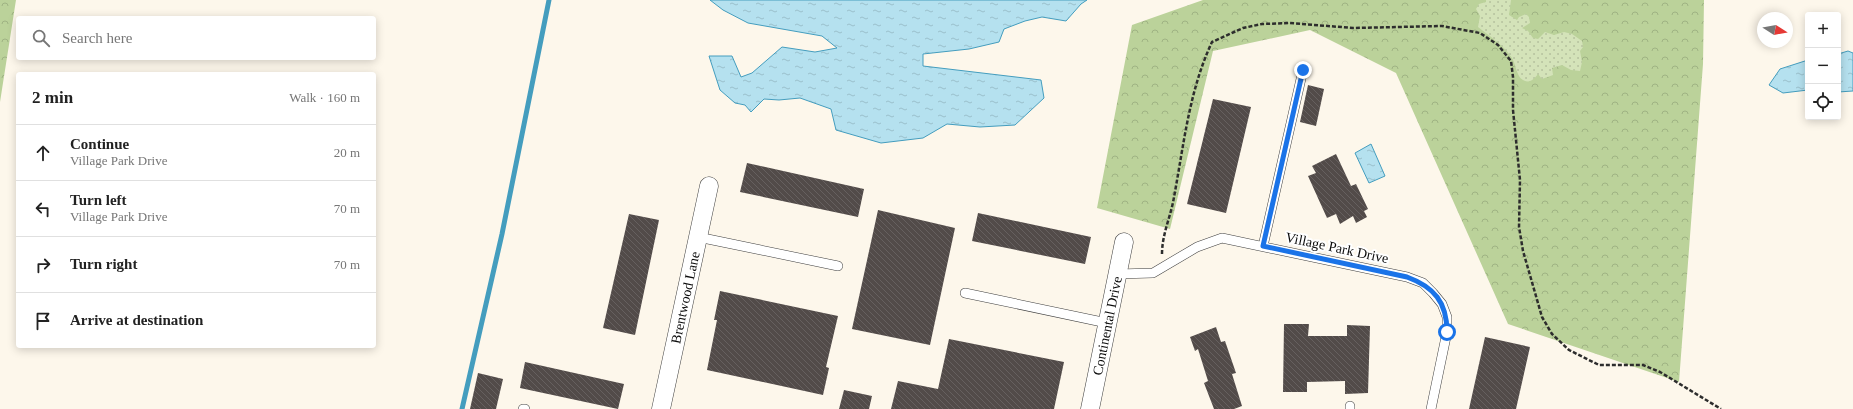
<!DOCTYPE html>
<meta charset="utf-8">
<style>
:root{--surface:#fff;--page:#f6f6f6;--text:#222;--muted:#767676;--line:#e0e0e0}
body{margin:0;font-family:Georgia,serif;background:var(--page);color:var(--text)}
.controls{position:absolute;right:12px;top:12px;display:grid;overflow:hidden;border-radius:4px;box-shadow:0 2px 10px #0003}
.controls button{width:36px;height:36px;display:grid;place-items:center;padding:0;border:0;border-bottom:1px solid var(--line);background:var(--surface);color:var(--text);font:20px sans-serif}
.compass{position:absolute;left:1757px;top:12px;width:36px;height:36px;border-radius:50%;background:var(--surface);box-shadow:0 2px 10px #0003;rotate:101deg}
.stop{position:absolute;width:12px;height:12px;margin:-9px;border:3px solid #1a73e8;border-radius:50%;background:#fff}
.stop.end{background:#1a73e8;border-color:#fff;box-shadow:0 1px 4px #0008}
.list{margin:0;padding:0;list-style:none}
h2{display:flex;justify-content:space-between;align-items:center;height:52px;margin:0;padding:0 16px;font-size:17px}
h2 small{font-size:13px;font-weight:400;color:var(--muted)}
.list li{display:grid;grid-template-columns:26px 1fr auto;gap:12px;align-items:center;box-sizing:border-box;height:56px;padding:0 16px;border-top:1px solid var(--line)}
.list b{display:block;font-size:15px;white-space:nowrap}
.list p{margin:0;font-size:13px;white-space:nowrap;color:var(--muted)}
.list em{font-size:13px;font-style:normal;color:var(--muted)}
.icon{flex:none;width:22px;height:22px;fill:none;stroke:currentColor;stroke-width:2;stroke-linecap:round;stroke-linejoin:round}
.map{position:relative;flex:none;width:1853px;height:409px;overflow:hidden}
.search{position:absolute;background:var(--surface);box-shadow:0 2px 10px #0003;left:16px;top:16px;width:360px;height:44px;display:flex;align-items:center;gap:10px;box-sizing:border-box;padding:0 14px;border-radius:4px;color:var(--muted);font-size:15px}
.panel{position:absolute;background:var(--surface);box-shadow:0 2px 10px #0003;left:16px;top:72px;width:360px;height:276px;border-radius:4px}
.map>svg:first-child{display:block}
</style>
<div class="map">
<svg width="1853" height="409" viewBox="0 0 1853 409">
<defs>
<pattern id="forest-crowns" width="20" height="18" patternUnits="userSpaceOnUse"><rect width="20" height="18" fill="#bbd29a"/><path d="M2 6a3 3 0 1 1 6 0M12 15a3 3 0 1 1 6 0" fill="none" stroke="#9fb383"/></pattern>
<pattern id="park-dots" width="8" height="8" patternUnits="userSpaceOnUse"><rect width="8" height="8" fill="#d4e3b9"/><path d="M2 2h.1M6 6h.1" fill="none" stroke="#b5c19e" stroke-width="1.8" stroke-linecap="round"/></pattern>
<pattern id="water-ripples" width="26" height="14" patternUnits="userSpaceOnUse"><rect width="26" height="14" fill="#b5e1ef"/><path d="M2 4q2-2 4 0t4 0M15 11q2-2 4 0t4 0" fill="none" stroke="#9ac0cc"/></pattern>
<pattern id="building-back-hatch" width="6" height="6" patternUnits="userSpaceOnUse"><rect width="6" height="6" fill="#524b49"/><path d="M-1 5l2 2M0 0l6 6M5-1l2 2" fill="none" stroke="#66605f"/></pattern>
</defs>
<rect width="100%" height="100%" fill="#fdf7eb"/>
<g fill="url(#forest-crowns)">
<polygon points="0,0 16,0 0,102"/>
<polygon points="1203,0 1704,0 1703,64 1679,382 1508,324 1396,73 1310,30 1213,51 1170,229 1097,208 1132,25"/>
</g>
<path fill="url(#park-dots)" d="M 1486,0 L 1511,0 L 1509,15 L 1517,20 L 1519,17 L 1526,14 L 1529,17 L 1530,23 L 1522,28 L 1528,31 L 1533,38 L 1538,39 L 1545,32 L 1554,35 L 1564,32 L 1572,34 L 1582,41 L 1583,47 L 1580,51 L 1582,62 L 1580,71 L 1571,70 L 1562,65 L 1552,68 L 1553,75 L 1542,79 L 1538,74 C 1534,79 1530,84 1523,80 C 1516,76 1516,64 1512,58 C 1503,45 1491,37 1478,27 L 1480,16 L 1476,9 L 1479,4 L 1486,2 Z"/>
<g fill="url(#water-ripples)" stroke="#449dbe">
<polygon points="710,0 1087,0 1081,4 1066,21 1042,17 1025,21 1004,29 999,42 969,49 923,54 923,66 1041,80 1044,98 1015,125 980,127 947,124 923,138 881,143 836,130 831,109 800,98 779,100 764,99 751,112 745,105 735,103 720,90 709,56 732,56 741,77 752,73 782,47 815,52 837,48 822,36 748,23 723,10"/>
<polygon points="1848,51 1853,53 1853,91 1838,92 1838,54"/>
<polygon points="1808,60 1808,90 1783,93 1769,85 1780,69"/>
<polygon points="1371,144 1385,176 1369,183 1355,153"/>
</g>
<g fill="none" stroke-linecap="round" stroke-linejoin="round">
<polyline stroke="#449dbe" stroke-width="5" points="462,409 502,234 549,0"/>
</g>
<g fill="url(#building-back-hatch)">
<polygon points="1308,85 1324,89 1316,126 1300,122"/>
<polygon points="1213,99 1251,107 1226,213 1187,204"/>
<polygon points="1336,154 1351,186 1356,184 1368,209 1364,211 1367,217 1356,223 1353,216 1340,224 1336,214 1327,218 1308,176 1316,173 1312,166"/>
<polygon points="747,163 864,189 858,217 740,192"/>
<polygon points="878,210 955,228 930,345 852,329"/>
<polygon points="978,213 1091,237 1085,264 972,241"/>
<polygon points="629,214 659,220 635,335 603,328"/>
<polygon points="720,291 838,316 826,367 829,368 823,395 707,370 717,320 714,320"/>
<polygon points="1284,324 1309,324 1308,336 1347,336 1347,325 1370,326 1368,393 1345,394 1345,381 1307,382 1307,392 1283,392"/>
<polygon points="1216,327 1221,342 1225,341 1236,373 1232,374 1242,406 1234,409 1214,409 1204,383 1208,381 1198,349 1195,351 1190,337"/>
<polygon points="1485,337 1530,347 1516,409 1469,409"/>
<polygon points="949,339 1064,362 1054,409 891,409 898,381 938,389"/>
<polygon points="525,362 624,384 618,409 520,388"/>
<polygon points="478,373 503,379 496,409 470,409"/>
<polygon points="844,390 872,396 869,409 839,409"/>
</g>
<g fill="none" stroke-linecap="round" stroke-linejoin="round">
<g stroke="#3e3e3e" stroke-width="10">
<g id="service">
<polyline points="698,237 838,266"/>
<polyline points="1263,246 1303,70"/>
<polyline points="1118,274 1153,273 1197,247 1222,238 1407,277 1423,283 1433,293 1442,304 1447,317 1447,332 1431,409"/>
<polyline points="965,293 1107,323"/>
<polyline points="1350,406 1350,409"/>
<polyline points="523,409 525,409"/>
</g>
</g>
<g stroke="#3e3e3e" stroke-width="19">
<g id="minor">
<path id="s1" d="M 661,409 L 709,186"/>
<path id="s2" d="M 1090,409 L 1124,242"/>
</g>
</g>
<path stroke="#2d2d2d" stroke-width="2.5" stroke-dasharray="4 2" stroke-linecap="butt" d="M 1162,254 C 1162,234 1171,216 1174,197 C 1184,144 1189,91 1212,42 L 1243,28 L 1262,24 L 1290,23 L 1353,28 L 1442,26 L 1480,33 L 1498,45 L 1511,61 L 1513,77 L 1513,110 L 1520,180 L 1519,227 L 1523,251 L 1542,317 L 1552,334 L 1569,350 L 1599,365 L 1643,365 L 1660,372 L 1721,409"/>
<use href="#service" stroke="#fff" stroke-width="9"/>
<use href="#minor" stroke="#fff" stroke-width="18"/>
</g>
<g fill="none" stroke-linecap="round" stroke-linejoin="round">
<path stroke="#1a73e8" stroke-width="5" d="M 1303,70 L 1263,246 L 1407,277 C 1434,287 1447,302 1447,332"/>
</g>
<g text-anchor="middle" dominant-baseline="central" stroke-width="4" stroke-linejoin="round" paint-order="stroke">
<g font-size="14" fill="#0b0b0b" stroke="#fff">
<text transform="translate(1337 248) rotate(12)">Village Park Drive</text>
<text stroke="none"><textPath href="#s1" startOffset="114">Brentwood Lane</textPath></text>
<text stroke="none"><textPath href="#s2" startOffset="85">Continental Drive</textPath></text>
</g>
</g>
</svg>
<div class="controls">
<button>+</button>
<button>−</button>
<button><svg class="icon" aria-label="locate" viewBox="0 0 24 24"><circle cx="12" cy="12" r="6"/><path d="M12 2v4M12 18v4M2 12h4M18 12h4"/></svg></button>
</div>
<svg class="compass" viewBox="-18 -18 36 36"><path d="M0-13l5 13h-10z" fill="#e53935"/><path d="M0 13l5-13h-10z" fill="#767676"/></svg>
<div class="stop" style="left:1447px;top:332px"></div>
<div class="stop end" style="left:1303px;top:70px"></div>
<div class="search"><svg class="icon" aria-label="search" viewBox="0 0 24 24"><circle cx="10" cy="10" r="6"/><path d="M15 15l6 6"/></svg>Search here</div>
<section class="panel">
<h2>2 min<small>Walk · 160 m</small></h2>
<ul class="list">
<li><svg class="icon" aria-label="ahead" viewBox="0 0 24 24"><path d="M12 20V5M6 11l6-6 6 6"/></svg><div><b>Continue</b><p>Village Park Drive</p></div><em>20 m</em></li>
<li><svg class="icon" aria-label="left" viewBox="0 0 24 24"><path d="M17 20v-9H6M10 6l-5 5 5 5"/></svg><div><b>Turn left</b><p>Village Park Drive</p></div><em>70 m</em></li>
<li><svg class="icon" aria-label="right" viewBox="0 0 24 24"><path d="M7 20v-9h11M14 6l5 5-5 5"/></svg><div><b>Turn right</b></div><em>70 m</em></li>
<li><svg class="icon" aria-label="arrive" viewBox="0 0 24 24"><path d="M6 21V4h12l-3 4 3 4H6"/></svg><div><b>Arrive at destination</b></div></li>
</ul>
</section>
</div>
